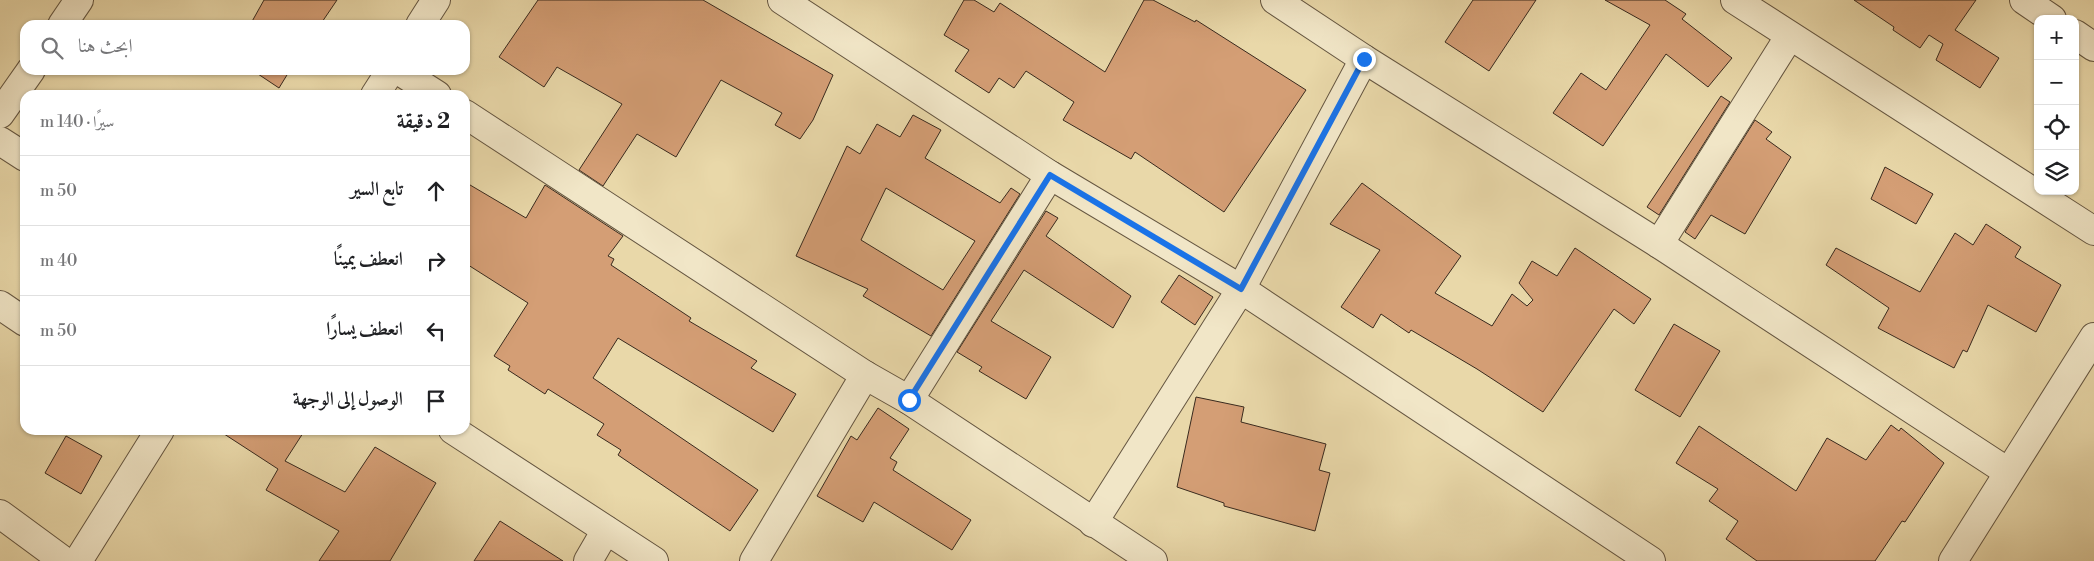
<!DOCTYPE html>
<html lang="ar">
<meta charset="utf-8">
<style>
:root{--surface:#fff;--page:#f6f6f6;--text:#202124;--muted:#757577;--line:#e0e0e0}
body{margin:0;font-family:"Libre Bodoni",Amiri,serif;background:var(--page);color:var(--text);direction:rtl}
.controls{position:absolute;right:15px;top:15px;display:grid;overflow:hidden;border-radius:10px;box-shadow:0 1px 4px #0004}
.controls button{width:45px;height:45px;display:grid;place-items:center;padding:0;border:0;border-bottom:1px solid var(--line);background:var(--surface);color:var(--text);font:25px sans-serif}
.stop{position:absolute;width:15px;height:15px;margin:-11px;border:4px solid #1a73e8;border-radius:50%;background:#fff}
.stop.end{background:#1a73e8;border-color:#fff;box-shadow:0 1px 5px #0008}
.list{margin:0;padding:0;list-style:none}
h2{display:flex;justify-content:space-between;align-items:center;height:65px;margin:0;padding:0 20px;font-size:21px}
h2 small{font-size:16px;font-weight:400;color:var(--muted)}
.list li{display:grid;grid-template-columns:32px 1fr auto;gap:15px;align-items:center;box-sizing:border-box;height:70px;padding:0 20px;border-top:1px solid var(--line)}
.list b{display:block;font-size:19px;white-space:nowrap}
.list em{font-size:16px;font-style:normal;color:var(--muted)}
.icon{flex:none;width:28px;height:28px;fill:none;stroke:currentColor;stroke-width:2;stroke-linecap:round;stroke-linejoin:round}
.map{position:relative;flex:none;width:2094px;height:561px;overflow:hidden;direction:ltr}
.search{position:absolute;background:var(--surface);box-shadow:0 1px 4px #0004;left:20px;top:20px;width:450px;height:55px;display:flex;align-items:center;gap:12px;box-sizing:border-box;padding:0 18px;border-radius:15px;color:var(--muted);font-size:19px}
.panel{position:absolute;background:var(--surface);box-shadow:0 1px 4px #0004;left:20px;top:90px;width:450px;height:345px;border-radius:15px;direction:rtl}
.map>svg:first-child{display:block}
</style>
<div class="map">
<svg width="2094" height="561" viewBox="0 0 2094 561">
<rect width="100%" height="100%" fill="#e9d8a9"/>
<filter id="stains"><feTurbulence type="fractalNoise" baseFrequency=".004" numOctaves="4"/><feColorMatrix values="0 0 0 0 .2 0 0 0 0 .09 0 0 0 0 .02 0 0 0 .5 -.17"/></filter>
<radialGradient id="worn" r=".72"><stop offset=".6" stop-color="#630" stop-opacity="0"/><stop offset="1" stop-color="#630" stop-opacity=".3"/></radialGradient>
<g fill="#d49e75" stroke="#392a1e" fill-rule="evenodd">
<polygon points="264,0 337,0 320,25 250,25"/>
<polygon points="538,0 703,0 833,75 813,120 800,139 775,125 782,113 721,80 676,157 637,134 603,186 579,170 622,104 557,67 544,87 499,57"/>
<polygon points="964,0 974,0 994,12 1000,3 1105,72 1144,0 1153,0 1195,22 1196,20 1306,90 1224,212 1135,152 1131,159 1063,120 1074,102 1026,71 1014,88 999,78 989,93 955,71 969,50 944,35"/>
<polygon points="1473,0 1536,0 1489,71 1445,42"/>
<polygon points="1605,0 1665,0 1686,14 1682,19 1732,58 1708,87 1666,54 1603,146 1553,113 1581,73 1606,90 1650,25"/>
<polygon points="1854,0 1976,0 1955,30 1999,58 1980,88 1936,60 1943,44 1929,35 1920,48 1893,30 1894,27"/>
<polygon points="252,70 290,70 279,88"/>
<polygon points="1721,96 1730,102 1659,215 1647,207"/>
<path d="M 913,115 L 941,130 L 925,158 L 1000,203 L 1011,188 L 1020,194 L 931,336 L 863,296 L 868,289 L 796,256 L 847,146 L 860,154 L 877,124 L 900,137 ZM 886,188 L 975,241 L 943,290 L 861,240 Z"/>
<polygon points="1755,120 1772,132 1766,139 1791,157 1745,234 1711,215 1695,239 1685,232"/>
<polygon points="1885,167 1933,194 1916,224 1871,199"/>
<polygon points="465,182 526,218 545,185 623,236 608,256 614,259 611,265 691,318 689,321 757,361 751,368 796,394 773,432 618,338 593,378 758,490 730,531 618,455 621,450 597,435 604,424 548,389 545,394 508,370 510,366 494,356 528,303 465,263"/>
<polygon points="1362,183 1461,256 1435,293 1492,326 1512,294 1527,306 1533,300 1519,283 1532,261 1557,276 1575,248 1651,299 1634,324 1614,309 1543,412 1477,369 1411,330 1409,333 1381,314 1373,328 1341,307 1380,250 1330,224"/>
<polygon points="1046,211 1058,218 1046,236 1131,296 1113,328 1024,270 991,321 1051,357 1026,399 979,371 982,367 957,352"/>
<polygon points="1986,224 2021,247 2015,257 2061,285 2036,332 1988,305 1967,352 1963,350 1954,368 1878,328 1889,308 1826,265 1836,248 1920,292 1955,233 1973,245"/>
<polygon points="1179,275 1213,297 1195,325 1161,302"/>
<polygon points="1674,324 1720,351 1680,417 1635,390"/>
<polygon points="1196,397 1244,407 1241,422 1326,444 1319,470 1330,473 1315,531 1224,506 1224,503 1177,487"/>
<polygon points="878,408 909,429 890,458 897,462 893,470 971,520 952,550 874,502 863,522 817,496 851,436 857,440"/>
<polygon points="1891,425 1899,431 1901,428 1944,463 1905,522 1902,521 1875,561 1757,561 1726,539 1738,521 1709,501 1718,489 1676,463 1699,426 1796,491 1827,438 1866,460"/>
<polygon points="218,430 305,430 285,461 345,492 375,447 436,483 390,561 319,561 339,531 266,490 278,469"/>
<polygon points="66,436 102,456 81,494 45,473"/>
<polygon points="500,521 563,561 474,561"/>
</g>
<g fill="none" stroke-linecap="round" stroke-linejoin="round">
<g stroke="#655641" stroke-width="30">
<g id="minor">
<polyline points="782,0 1050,175 1241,289 1651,561"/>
<polyline points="1275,0 1364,59 1659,244 2008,472"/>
<polyline points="1735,0 2094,231"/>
<polyline points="2024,0 2052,19"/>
<polyline points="62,25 79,0"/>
<polyline points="420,25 436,0"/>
<polyline points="2075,34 2094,47"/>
<polyline points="398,70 437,95"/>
<polyline points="375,95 391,70"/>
<polyline points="0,114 31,70"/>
<polyline points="465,114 865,375 909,400 1153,561"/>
<polyline points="0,141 25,157"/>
<polyline points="1659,244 1789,37"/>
<polyline points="0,305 25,322"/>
<polyline points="909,400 1050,175"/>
<polyline points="453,430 654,561"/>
<polyline points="0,514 64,561"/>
<polyline points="1093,523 1241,289 1364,59"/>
<polyline points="78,561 160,430"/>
<polyline points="588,561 606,530"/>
<polyline points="754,561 865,375"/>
<polyline points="1953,561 2094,337"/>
</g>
</g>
<use href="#minor" stroke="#f1e6c7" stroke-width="28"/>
</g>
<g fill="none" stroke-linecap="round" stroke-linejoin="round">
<polyline stroke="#1a73e8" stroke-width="6" points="909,400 1050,175 1241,289 1364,59"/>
</g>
<rect width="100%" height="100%" filter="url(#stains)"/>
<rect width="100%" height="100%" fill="url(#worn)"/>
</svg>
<div class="controls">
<button>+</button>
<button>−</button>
<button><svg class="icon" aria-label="locate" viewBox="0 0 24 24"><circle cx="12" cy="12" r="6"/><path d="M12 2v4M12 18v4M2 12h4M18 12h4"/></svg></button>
<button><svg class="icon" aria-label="layers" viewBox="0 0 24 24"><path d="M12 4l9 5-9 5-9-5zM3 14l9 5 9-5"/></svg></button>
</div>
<div class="stop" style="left:909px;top:400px"></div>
<div class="stop end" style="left:1364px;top:59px"></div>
<div class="search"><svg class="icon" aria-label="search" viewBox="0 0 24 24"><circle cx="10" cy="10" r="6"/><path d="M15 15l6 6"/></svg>ابحث هنا</div>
<section class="panel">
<h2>2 دقيقة<small>سيرًا · 140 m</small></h2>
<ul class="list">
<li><svg class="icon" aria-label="ahead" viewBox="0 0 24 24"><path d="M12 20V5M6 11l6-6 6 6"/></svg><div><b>تابع السير</b></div><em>50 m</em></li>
<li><svg class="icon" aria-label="right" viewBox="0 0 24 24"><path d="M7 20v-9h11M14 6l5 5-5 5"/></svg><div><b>انعطف يمينًا</b></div><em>40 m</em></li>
<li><svg class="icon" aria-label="left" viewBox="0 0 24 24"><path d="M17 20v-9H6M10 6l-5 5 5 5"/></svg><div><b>انعطف يسارًا</b></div><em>50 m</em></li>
<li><svg class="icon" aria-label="arrive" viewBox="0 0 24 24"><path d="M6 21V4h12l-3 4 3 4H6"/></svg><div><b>الوصول إلى الوجهة</b></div></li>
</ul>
</section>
</div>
